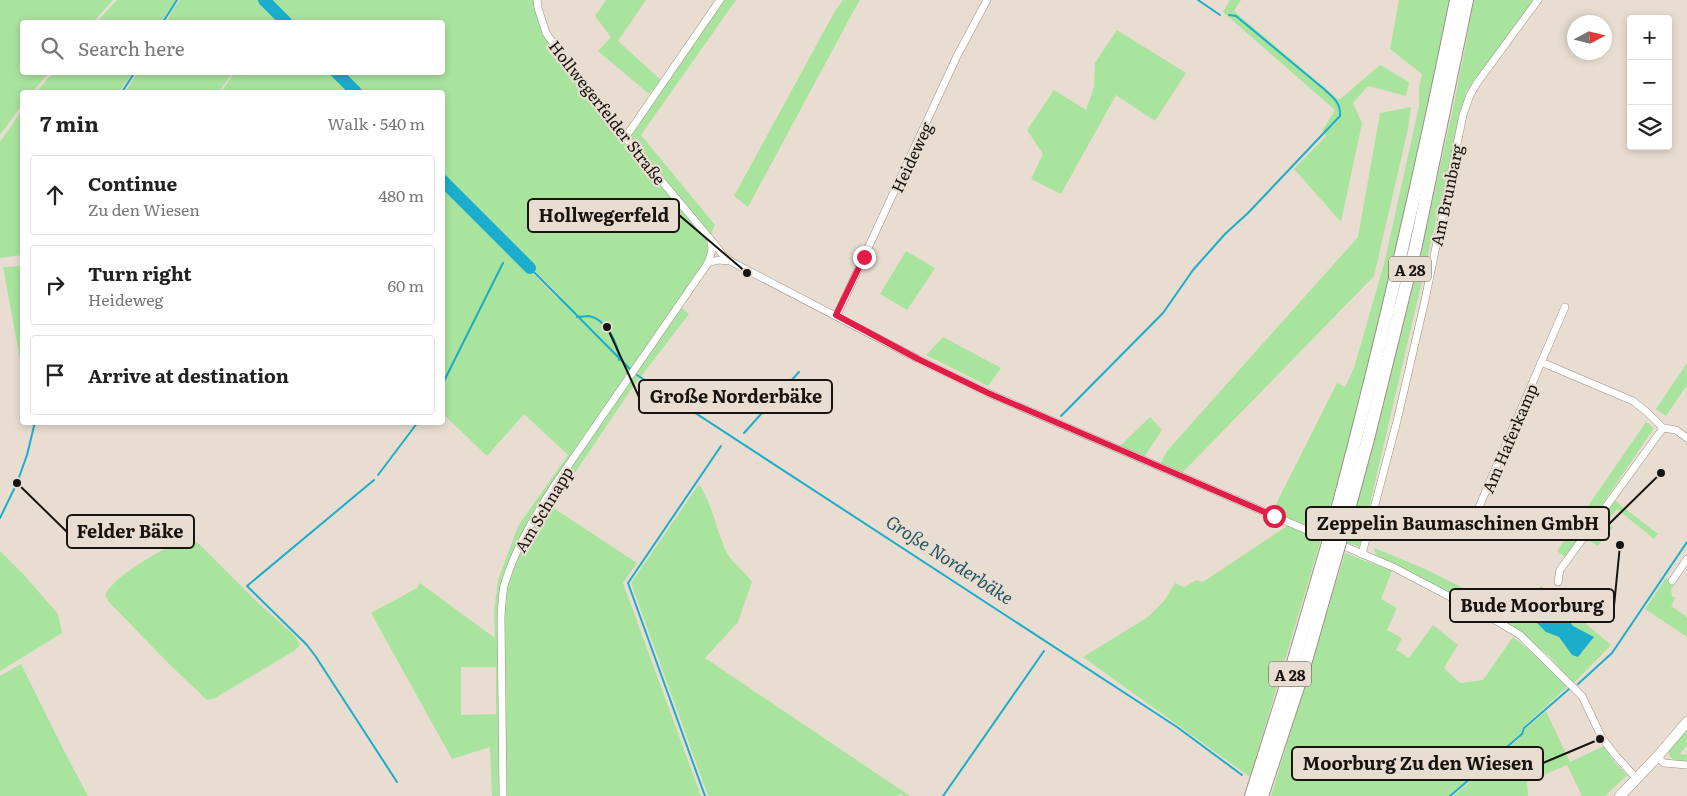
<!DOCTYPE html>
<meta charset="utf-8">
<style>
:root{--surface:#fff;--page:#f6f6f6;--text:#222;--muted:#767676;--line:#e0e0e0}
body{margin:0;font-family:Literata,serif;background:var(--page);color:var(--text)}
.controls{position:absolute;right:15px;top:15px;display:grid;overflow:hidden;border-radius:5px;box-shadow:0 2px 8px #0003}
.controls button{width:45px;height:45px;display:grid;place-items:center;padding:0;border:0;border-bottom:1px solid var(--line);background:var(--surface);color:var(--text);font:25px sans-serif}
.compass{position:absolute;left:1567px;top:15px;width:45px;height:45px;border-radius:50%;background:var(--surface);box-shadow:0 2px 8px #0003;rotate:83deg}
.stop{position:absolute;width:15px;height:15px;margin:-11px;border:4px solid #e11d48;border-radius:50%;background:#fff}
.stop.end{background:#e11d48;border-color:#fff;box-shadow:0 1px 5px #0008}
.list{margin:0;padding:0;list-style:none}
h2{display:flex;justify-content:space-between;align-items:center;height:65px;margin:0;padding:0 20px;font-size:21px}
h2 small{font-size:16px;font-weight:400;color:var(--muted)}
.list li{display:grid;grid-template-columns:32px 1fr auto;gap:15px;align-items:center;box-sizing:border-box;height:80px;margin:0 10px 10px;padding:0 10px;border:1px solid var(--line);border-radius:5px}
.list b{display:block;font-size:19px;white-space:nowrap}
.list p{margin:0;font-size:16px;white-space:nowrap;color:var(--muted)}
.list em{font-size:16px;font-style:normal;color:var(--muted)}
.icon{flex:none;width:28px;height:28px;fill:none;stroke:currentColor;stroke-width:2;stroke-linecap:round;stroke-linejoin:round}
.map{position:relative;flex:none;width:1687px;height:796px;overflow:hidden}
.search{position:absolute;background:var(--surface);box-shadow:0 2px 8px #0003;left:20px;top:20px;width:425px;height:55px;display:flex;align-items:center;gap:12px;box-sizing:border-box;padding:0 18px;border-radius:5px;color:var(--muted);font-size:19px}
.panel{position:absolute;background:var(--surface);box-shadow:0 2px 8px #0003;left:20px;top:90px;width:425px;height:335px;border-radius:5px}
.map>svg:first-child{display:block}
</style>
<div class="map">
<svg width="1687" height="796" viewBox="0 0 1687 796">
<rect width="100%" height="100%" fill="#e9ddd1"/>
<g fill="#a9e49e" fill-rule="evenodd">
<polygon points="0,0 113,0 93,22 22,22 22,72 49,73 32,92 22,92 22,105 0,135"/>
<polygon points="117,0 176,0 161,22 97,22"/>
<polygon points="180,0 261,0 283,22 166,22 174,8"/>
<path d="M 267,0 L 535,0 L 542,29 L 592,100 L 628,137 L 722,0 L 736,0 L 641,135 L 715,225 L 712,231 L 713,233 L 706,240 L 708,251 L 706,259 L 676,303 L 689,314 L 632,388 L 552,507 L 637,563 L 623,583 L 701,796 L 492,796 L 490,747 L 452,759 L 371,613 L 417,588 L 420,583 L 495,638 L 494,612 L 498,580 L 518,526 L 568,455 L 524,414 L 487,456 L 443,414 L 443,182 L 557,298 L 561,297 L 443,178 L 442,92 L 358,92 L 339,73 L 442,72 L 442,22 L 289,22 ZM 461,667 L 496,667 L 496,714 L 461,715 Z"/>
<polygon points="606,0 646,0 618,41 661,80 649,94 598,51 611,37 595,16"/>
<polygon points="843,0 860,0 853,12 748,207 734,196 835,11"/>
<polygon points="1230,0 1241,0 1234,11 1339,100 1380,65 1409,82 1406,96 1368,86 1353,103 1362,123 1341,222 1294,169 1326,136 1322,131 1335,110 1223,12"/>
<polygon points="1399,0 1450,0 1404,211 1362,393 1323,533 1306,526 1302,531 1321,539 1250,777 1083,657 1148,617 1164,601 1175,583 1184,587 1197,580 1203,582 1287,526 1290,519 1273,510 1337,383 1345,387 1354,368 1384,264 1419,106 1419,88 1422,74 1390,49"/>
<polygon points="1474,0 1533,0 1466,92 1360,547 1347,543 1417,271 1455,99"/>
<polygon points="1117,30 1186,73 1155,121 1116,95 1061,194 1031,179 1043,154 1027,130 1054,90 1086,110 1094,87 1095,63"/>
<polygon points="138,72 233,72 233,73 218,92 125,92"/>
<polygon points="235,72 334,73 353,92 221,92"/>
<polygon points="53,73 53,72 133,73 119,92 36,92"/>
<polygon points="1411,107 1408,129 1374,276 1182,473 1160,464 1167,451 1358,237 1380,113"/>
<polygon points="22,110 22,255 0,258 0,142"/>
<polygon points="906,251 935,268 907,310 880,294"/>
<polygon points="22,266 22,370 3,267"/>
<polygon points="943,337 1001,368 988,386 926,355"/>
<polygon points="1687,363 1687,385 1666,416 1656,409"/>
<polygon points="1150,417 1162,430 1145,456 1120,446"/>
<polygon points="1646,422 1654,428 1566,558 1557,551"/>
<path d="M 699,484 C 712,504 716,528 725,549 C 731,563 744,570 752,582 L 738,622 L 705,658 L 910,796 L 903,796 L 901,794 L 896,796 L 708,796 L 631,583 Z"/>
<polygon points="1614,500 1658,534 1654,539 1617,509 1607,522 1613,527 1598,546 1586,539"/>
<path d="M 186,538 L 191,539 L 199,544 L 256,601 L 295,636 L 300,645 L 294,651 L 215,698 L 207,700 L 169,664 L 109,602 L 105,595 C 116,573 164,549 186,538 Z"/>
<path d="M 1374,548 L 1423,568 L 1515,614 L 1541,586 L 1611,645 L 1573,684 L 1549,656 L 1507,623 L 1376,555 ZM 1546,605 L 1561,610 L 1573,626 L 1591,641 L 1581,654 L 1572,655 L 1559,637 L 1546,632 Z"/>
<polygon points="0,551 25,576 58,614 62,633 0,671"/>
<polygon points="1345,553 1392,571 1381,599 1397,608 1387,630 1402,638 1396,650 1409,658 1433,625 1458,645 1444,668 1460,683 1483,680 1513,637 1543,661 1567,685 1565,689 1523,727 1521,734 1448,796 1271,796"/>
<polygon points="1666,578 1674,585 1671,590 1672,596 1675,598 1671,606 1687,617 1687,637 1645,609"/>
<polygon points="21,664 64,751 88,796 0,796 0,676"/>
<polygon points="1546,711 1570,762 1604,746 1615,763 1627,775 1605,796 1582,796 1567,765 1527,782 1528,796 1453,796 1521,737 1525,729"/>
<path d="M 1687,728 L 1687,745 L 1680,754 L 1687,755 L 1687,762 C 1678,761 1669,762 1669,751 Z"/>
</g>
<polygon fill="#1badcb" points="1546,605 1561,610 1573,626 1594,637 1578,657 1572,655 1559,637 1546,632 1534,620 1534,611 1539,606"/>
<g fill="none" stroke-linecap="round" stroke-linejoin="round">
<g stroke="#1badcb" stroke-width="2">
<polyline points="1198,0 1220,15"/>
<polyline points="163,22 177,0"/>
<polyline points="122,92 135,72"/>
<polyline points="530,268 631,370"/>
<path d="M 577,317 C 581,317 585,316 589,316 C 606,319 619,344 619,360"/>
<polyline points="637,375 1177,727 1242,775"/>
<polyline points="442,385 503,263"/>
<path d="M 1061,416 L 1163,313 L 1193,270 L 1225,234 L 1248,213 L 1340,116 C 1341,103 1333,97 1324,89 L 1236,16 L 1229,15"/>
<polyline points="744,433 799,372"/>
<polyline points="378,475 418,422"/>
<polyline points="374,480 247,586 307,645 316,657 397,782"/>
<polyline points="0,518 17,483 27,455 35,422"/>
<polyline points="1578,684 1612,653 1687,542"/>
<polyline points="705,796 628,583 721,446"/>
<polyline points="943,796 1044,651"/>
<polyline points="1450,796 1522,734 1524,728 1569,689"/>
</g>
<g stroke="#1badcb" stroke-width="12">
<polyline points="264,0 286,22"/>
<polyline points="336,72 356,92"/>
<polyline points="442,180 530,268"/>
</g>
<g stroke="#9b9085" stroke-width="8">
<g id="minor">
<polyline points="537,0 538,8 546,33 594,100 711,240 723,255 732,262 918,359 988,393 1395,568 1500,623 1520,635 1529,644 1582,696 1602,738 1616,756 1637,779"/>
<polyline points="625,138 720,0"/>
<polyline points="708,263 718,260 730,261"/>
<polyline points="837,315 957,56 987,0"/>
<polyline points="1541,362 1633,401 1648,413 1663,428 1676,430 1687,438"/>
<polyline points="1476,514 1565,307"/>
<polyline points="1362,554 1397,421 1425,300 1463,115 1470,95 1477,83 1538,0"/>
<polyline points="1672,581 1687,559"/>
<polyline points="1558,582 1560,570 1663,428"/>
<polyline points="1657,757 1664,763 1687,765"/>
<path d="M 503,796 L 501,616 C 502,606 502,595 504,586 C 514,551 533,519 552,489 L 708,263 L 712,250 L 711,241"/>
</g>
</g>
<g stroke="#9b9085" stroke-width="11">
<polyline id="secondary" points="1620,796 1657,757 1687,722"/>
</g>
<g stroke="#9b9085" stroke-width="14">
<g id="motorway">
<path d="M 1332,529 C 1379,354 1420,178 1456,0"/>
<polyline points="1342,535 1368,439 1416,245 1467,0"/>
<polyline points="1251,796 1290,673 1326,550"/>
<polyline points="1262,796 1301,678 1336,556"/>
</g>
</g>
<use href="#minor" stroke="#fff" stroke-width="7"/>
<use href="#secondary" stroke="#fff" stroke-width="10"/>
<use href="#motorway" stroke="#fff" stroke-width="12"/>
<g stroke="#9b9085" stroke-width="14" stroke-linecap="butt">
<g id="motorway-bridge">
<polyline points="1326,550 1332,529"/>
<polyline points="1336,556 1342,535"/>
</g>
</g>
<use href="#motorway-bridge" stroke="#fff" stroke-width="12"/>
</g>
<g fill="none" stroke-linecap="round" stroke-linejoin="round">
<polyline stroke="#e11d48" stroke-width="6" points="864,257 836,315 918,359 988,393 1274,516"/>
</g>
<g text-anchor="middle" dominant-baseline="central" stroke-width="4.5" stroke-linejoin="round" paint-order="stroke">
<g fill="#e9ddd1" stroke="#57504a" stroke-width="1">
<rect x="1389" y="256.5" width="42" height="25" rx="4"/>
<rect x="1269" y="661.5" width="42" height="25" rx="4"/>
</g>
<g font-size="15" font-weight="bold" fill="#181410">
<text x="1410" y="269">A 28</text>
<text x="1290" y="674">A 28</text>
</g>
<g font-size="16" fill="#181410" stroke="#e9ddd1">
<text transform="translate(608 112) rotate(52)">Hollwegerfelder Straße</text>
<text transform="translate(911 157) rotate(-65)">Heideweg</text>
<text transform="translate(1446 195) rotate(-78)">Am Brunbarg</text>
<text transform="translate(1509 438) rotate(-67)">Am Haferkamp</text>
<text transform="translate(543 509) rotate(-59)">Am Schnapp</text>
</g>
<g font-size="18" font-style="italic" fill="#225764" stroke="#e9ddd1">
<text transform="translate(950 559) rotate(33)">Große Norderbäke</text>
</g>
</g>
<path fill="none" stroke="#181410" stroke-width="2" d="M747 273L679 215M607 327L639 397M1661 473L1609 524M17 483L67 532M1620 545L1614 606M1600 739L1543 763"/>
<g fill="#181410" stroke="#e9ddd1" stroke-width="2">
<circle cx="747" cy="273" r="5"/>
<circle cx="607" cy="327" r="5"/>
<circle cx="1661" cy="473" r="5"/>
<circle cx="17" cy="483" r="5"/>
<circle cx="1620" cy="545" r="5"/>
<circle cx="1600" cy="739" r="5"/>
</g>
<g fill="#e9ddd1" stroke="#181410" stroke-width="2">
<rect x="528" y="199" width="151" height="33" rx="5"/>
<rect x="639" y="380" width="193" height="33" rx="5"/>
<rect x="1306" y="507" width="303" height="33" rx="5"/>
<rect x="67" y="515" width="127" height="33" rx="5"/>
<rect x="1450" y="589" width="164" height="33" rx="5"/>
<rect x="1292" y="747" width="251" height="33" rx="5"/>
</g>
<g font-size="18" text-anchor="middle" font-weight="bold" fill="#181410">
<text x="604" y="222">Hollwegerfeld</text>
<text x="736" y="403">Große Norderbäke</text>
<text x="1458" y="530">Zeppelin Baumaschinen GmbH</text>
<text x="130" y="538">Felder Bäke</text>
<text x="1532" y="612">Bude Moorburg</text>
<text x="1418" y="770">Moorburg Zu den Wiesen</text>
</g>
</svg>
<div class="controls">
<button>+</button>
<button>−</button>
<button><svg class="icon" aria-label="layers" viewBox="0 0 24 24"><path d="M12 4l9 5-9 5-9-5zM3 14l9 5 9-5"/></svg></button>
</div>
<svg class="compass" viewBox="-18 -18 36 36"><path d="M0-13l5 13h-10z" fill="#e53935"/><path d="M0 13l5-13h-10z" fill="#767676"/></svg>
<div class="stop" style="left:1274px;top:516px"></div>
<div class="stop end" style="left:864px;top:257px"></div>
<div class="search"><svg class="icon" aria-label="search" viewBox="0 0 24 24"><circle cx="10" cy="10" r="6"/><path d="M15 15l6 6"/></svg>Search here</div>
<section class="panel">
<h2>7 min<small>Walk · 540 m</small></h2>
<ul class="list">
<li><svg class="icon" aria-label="ahead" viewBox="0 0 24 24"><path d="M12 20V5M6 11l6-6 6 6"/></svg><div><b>Continue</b><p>Zu den Wiesen</p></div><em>480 m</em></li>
<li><svg class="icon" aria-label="right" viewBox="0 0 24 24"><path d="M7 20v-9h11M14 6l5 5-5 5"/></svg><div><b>Turn right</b><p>Heideweg</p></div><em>60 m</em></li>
<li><svg class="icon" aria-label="arrive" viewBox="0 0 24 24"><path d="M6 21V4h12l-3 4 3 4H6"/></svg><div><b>Arrive at destination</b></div></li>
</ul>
</section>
</div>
